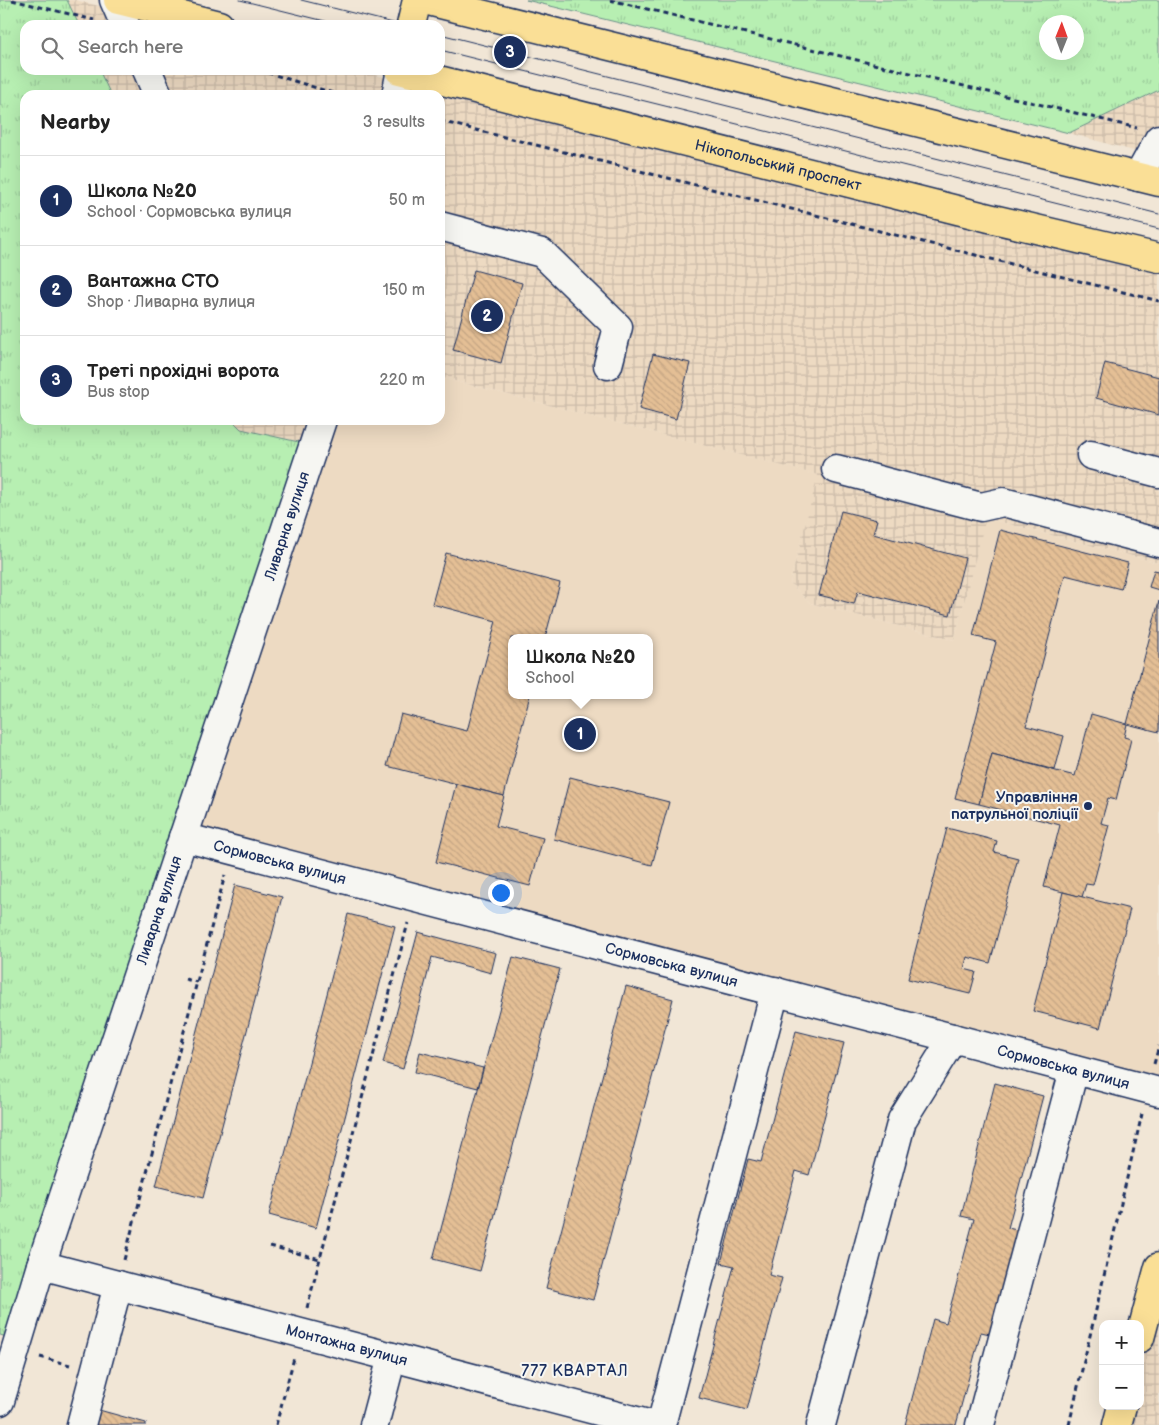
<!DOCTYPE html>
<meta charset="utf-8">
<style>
:root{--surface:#fff;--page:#f6f6f6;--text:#222;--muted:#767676;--line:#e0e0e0;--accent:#1b2f5e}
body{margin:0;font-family:"Balsamiq Sans",sans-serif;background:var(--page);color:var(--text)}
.controls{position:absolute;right:15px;bottom:15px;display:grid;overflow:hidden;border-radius:10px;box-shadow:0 5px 20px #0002}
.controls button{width:45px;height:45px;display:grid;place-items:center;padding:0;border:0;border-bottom:1px solid var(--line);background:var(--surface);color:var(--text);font:25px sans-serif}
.compass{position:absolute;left:1039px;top:15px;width:45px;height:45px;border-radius:50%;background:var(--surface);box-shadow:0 5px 20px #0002;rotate:1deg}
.you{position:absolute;left:500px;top:892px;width:18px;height:18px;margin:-12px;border:4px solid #fff;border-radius:50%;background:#1a73e8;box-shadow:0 0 0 8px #1a73e833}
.badge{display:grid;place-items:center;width:32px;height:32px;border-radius:50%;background:var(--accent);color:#fff;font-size:16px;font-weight:700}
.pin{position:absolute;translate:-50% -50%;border:2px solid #fff;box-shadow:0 1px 5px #0006}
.popup{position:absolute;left:508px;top:634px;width:145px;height:65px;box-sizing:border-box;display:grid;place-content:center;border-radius:10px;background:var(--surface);filter:drop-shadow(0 1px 4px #0005);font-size:16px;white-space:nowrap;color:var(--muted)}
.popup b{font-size:19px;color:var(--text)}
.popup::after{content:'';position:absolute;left:50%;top:100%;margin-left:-10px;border:10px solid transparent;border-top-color:var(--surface)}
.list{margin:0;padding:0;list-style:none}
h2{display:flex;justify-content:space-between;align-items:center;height:65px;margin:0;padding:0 20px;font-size:21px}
h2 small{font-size:16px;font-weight:400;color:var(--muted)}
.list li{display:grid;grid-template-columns:32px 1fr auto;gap:15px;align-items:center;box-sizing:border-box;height:90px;padding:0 20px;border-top:1px solid var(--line)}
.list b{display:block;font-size:19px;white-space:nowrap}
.list p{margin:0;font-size:16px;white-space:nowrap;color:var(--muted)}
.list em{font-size:16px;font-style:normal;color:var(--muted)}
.icon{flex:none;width:28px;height:28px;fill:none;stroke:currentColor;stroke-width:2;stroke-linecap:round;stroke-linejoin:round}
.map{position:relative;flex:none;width:1159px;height:1425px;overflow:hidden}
.search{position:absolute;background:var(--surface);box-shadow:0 5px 20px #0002;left:20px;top:20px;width:425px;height:55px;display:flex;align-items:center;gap:12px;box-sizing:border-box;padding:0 18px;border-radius:15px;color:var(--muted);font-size:19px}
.panel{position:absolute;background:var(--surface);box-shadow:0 5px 20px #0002;left:20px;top:90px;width:425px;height:335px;border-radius:15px}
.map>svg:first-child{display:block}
</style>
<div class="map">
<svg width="1159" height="1425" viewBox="0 0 1159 1425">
<defs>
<pattern id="industrial-grid" width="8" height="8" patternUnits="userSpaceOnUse" patternTransform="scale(1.25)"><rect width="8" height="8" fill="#eddac2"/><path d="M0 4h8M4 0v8" fill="none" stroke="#cbbba9"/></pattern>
<pattern id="grass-tufts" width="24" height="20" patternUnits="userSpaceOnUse" patternTransform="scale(1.25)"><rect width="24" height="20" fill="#b7efb2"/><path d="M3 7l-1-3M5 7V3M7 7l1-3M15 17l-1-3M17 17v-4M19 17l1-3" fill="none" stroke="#9dcd9c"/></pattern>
<pattern id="building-back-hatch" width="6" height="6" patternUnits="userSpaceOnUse" patternTransform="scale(1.25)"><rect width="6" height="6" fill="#e4bf95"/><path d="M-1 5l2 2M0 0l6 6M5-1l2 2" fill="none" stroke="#c3a483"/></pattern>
</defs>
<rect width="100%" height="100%" fill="#f1e6d6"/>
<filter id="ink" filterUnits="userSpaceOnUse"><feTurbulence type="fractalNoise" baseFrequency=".02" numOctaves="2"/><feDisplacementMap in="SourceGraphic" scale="10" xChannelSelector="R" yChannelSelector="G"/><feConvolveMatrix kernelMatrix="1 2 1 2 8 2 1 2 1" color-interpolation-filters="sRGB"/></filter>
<g filter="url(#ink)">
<path fill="#eddac2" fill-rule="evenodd" d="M 440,377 L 819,475 L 790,583 L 810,603 L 954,640 L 985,518 L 1159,563 L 1159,1078 L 199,827 L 334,420 L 440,420 ZM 511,638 L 649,638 L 649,695 L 511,695 Z"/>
<g fill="url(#industrial-grid)">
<polygon points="67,0 75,0 175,25 79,25"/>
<polygon points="99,70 355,70 387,78 383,95 111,95"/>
<polygon points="409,84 1159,272 1159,563 986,518 954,640 810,603 790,583 818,475 440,377 440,95 406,95"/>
<polygon points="1159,90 1159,158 1069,133"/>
<polygon points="232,420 310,420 303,443 241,429"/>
<polygon points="1159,1296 1159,1425 1125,1425 1130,1406 1140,1406 1140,1367"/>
</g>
<g fill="url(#grass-tufts)" stroke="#698f88" fill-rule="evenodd">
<polygon points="0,0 67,0 79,25 25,25 25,70 99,70 111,95 25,95 25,420 232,420 241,429 303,443 7,1337 0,1335"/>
<path d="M 526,0 L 1159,0 L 1159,90 L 1069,133 ZM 1046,22 L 1076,22 L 1076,52 L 1046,52 Z"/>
</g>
<g fill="url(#building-back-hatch)" stroke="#1b2f5e">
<polygon points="474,270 522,283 501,363 453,350"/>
<polygon points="653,354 690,363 676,419 639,409"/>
<polygon points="1105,363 1159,377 1159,415 1096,398"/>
<polygon points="841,511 877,520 873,534 965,558 950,615 858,591 854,604 819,595"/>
<polygon points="1000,530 1128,563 1121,589 1065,575 1026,726 1064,736 1055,770 992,754 979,804 955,798 996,642 973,636"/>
<polygon points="446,553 560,583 545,638 511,638 511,695 530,695 504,796 387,766 401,714 467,731 496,621 432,604"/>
<polygon points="1154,570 1159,571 1159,590 1149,587"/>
<polygon points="1159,601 1159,732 1127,724"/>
<polygon points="1091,714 1127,724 1124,737 1131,739 1116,800 1108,798 1101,823 1109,825 1093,885 1086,884 1082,897 1044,887 1060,825 979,804 992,754 1075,776"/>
<polygon points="570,777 669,802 652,865 554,839"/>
<polygon points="456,784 504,796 496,826 543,838 530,886 436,862"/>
<polygon points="947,828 997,841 994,852 1018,858 990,963 967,957 964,969 976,972 970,994 908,979"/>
<polygon points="235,885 282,897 203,1198 156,1186"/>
<polygon points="1063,892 1130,909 1100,1028 1033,1011"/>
<polygon points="348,914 395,926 316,1228 269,1215"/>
<polygon points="418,932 496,953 491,973 432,957 403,1069 383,1063"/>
<polygon points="513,957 560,969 480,1271 433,1259"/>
<polygon points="626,986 673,999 593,1300 546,1288"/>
<polygon points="796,1031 844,1043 809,1175 796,1171 769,1275 782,1278 747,1410 699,1398 734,1266 721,1263 748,1159 761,1162"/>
<polygon points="420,1052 483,1068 478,1088 415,1072"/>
<polygon points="995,1083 1043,1096 1008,1228 1021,1231 994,1335 981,1332 956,1425 905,1425 933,1319 946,1323 974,1219 961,1216"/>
<polygon points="99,1410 146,1423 146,1425 96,1425"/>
</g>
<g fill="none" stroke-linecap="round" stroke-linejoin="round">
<g stroke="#1b2f5e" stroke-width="31">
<g id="minor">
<polyline points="114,0 125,25"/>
<polyline points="147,70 158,95"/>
<polyline points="396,95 401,70"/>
<polyline points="1138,177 1159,139"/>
<polyline points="440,226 542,253 618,327 608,365"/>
<polyline points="1091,455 1159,473"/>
<polyline points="836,469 981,507 1003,502 1159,543"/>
<path id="s1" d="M 183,837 L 1159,1092"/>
<path id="s2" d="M 41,1265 L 652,1425"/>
<path id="s3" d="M 0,1401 L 41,1265 L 322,420"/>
<polyline points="81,1425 118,1285"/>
<polyline points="374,1425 392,1357"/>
<polyline points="661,1425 775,991"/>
<polyline points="821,1425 902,1120 953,1038"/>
<polyline points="980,1425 1074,1070"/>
</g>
</g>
<g stroke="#1b2f5e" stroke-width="31">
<g id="major">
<polyline points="118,0 219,25"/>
<polyline points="424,0 1159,182"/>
<polyline points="411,25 417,0"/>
<path id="s4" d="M 399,70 L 989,218 L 1159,258"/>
<polyline points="1140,1338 1159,1267"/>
<polyline points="1117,1425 1122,1406"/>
</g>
</g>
<g stroke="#1b2f5e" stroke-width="3" stroke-dasharray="5 4" stroke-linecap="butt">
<polyline points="12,0 94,20"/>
<polyline points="610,0 1137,128"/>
<polyline points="259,70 339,95"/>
<polyline points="440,121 1159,301"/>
<polyline points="185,979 197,982"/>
<polyline points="1154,1064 1159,1046"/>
<polyline points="270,1246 320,1259"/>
<polyline points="124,1260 225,875"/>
<polyline points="307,1308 408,923"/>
<polyline points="40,1357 70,1365"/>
<polyline points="276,1425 294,1358"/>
<polyline points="1069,1425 1142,1114"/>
</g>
<use href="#minor" stroke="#f6f6f2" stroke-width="28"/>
<use href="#major" stroke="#fadf96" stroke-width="28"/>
<g stroke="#1b2f5e" stroke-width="1">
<polyline points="240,0 341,25"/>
<polyline points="301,0 401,25"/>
<polyline points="440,34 1159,214"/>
<polyline points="440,50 1159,229"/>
</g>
</g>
</g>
<circle fill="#1b2f5e" stroke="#f6f6f2" stroke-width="2" cx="1088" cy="806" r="5"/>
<g text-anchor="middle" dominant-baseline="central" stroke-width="4" stroke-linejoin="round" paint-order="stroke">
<g font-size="15" fill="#1b2f5e" stroke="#f6f6f2">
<text stroke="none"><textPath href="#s4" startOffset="391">Нікопольський проспект</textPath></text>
<text stroke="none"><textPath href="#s3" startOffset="921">Ливарна вулиця</textPath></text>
<text stroke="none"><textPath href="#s1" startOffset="100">Сормовська вулиця</textPath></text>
<text stroke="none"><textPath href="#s3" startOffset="516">Ливарна вулиця</textPath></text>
<text stroke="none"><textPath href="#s1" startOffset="505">Сормовська вулиця</textPath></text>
<text stroke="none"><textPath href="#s1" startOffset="910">Сормовська вулиця</textPath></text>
<text stroke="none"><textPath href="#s2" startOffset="316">Монтажна вулиця</textPath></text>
</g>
<g font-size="15" font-weight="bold" fill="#1b2f5e" stroke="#f6f6f2" text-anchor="end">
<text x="1078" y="797">Управління<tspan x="1078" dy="17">патрульної поліції</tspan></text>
</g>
<g font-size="16" letter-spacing="1" fill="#1b2f5e" stroke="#f6f6f2">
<text x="575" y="1371">777 КВАРТАЛ</text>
</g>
</g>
</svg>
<div class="controls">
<button>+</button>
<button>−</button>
</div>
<svg class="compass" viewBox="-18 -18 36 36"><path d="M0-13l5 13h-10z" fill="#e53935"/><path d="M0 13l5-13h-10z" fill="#767676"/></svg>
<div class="you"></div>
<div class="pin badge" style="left:580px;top:734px">1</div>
<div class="popup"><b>Школа №20</b>School</div>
<div class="pin badge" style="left:487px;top:316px">2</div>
<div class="pin badge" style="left:510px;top:52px">3</div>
<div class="search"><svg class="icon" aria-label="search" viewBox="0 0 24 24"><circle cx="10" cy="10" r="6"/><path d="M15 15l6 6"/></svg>Search here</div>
<section class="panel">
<h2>Nearby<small>3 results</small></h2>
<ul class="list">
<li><span class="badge">1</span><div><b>Школа №20</b><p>School · Сормовська вулиця</p></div><em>50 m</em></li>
<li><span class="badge">2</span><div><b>Вантажна СТО</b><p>Shop · Ливарна вулиця</p></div><em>150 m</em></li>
<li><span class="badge">3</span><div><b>Треті прохідні ворота</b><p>Bus stop</p></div><em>220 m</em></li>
</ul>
</section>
</div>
